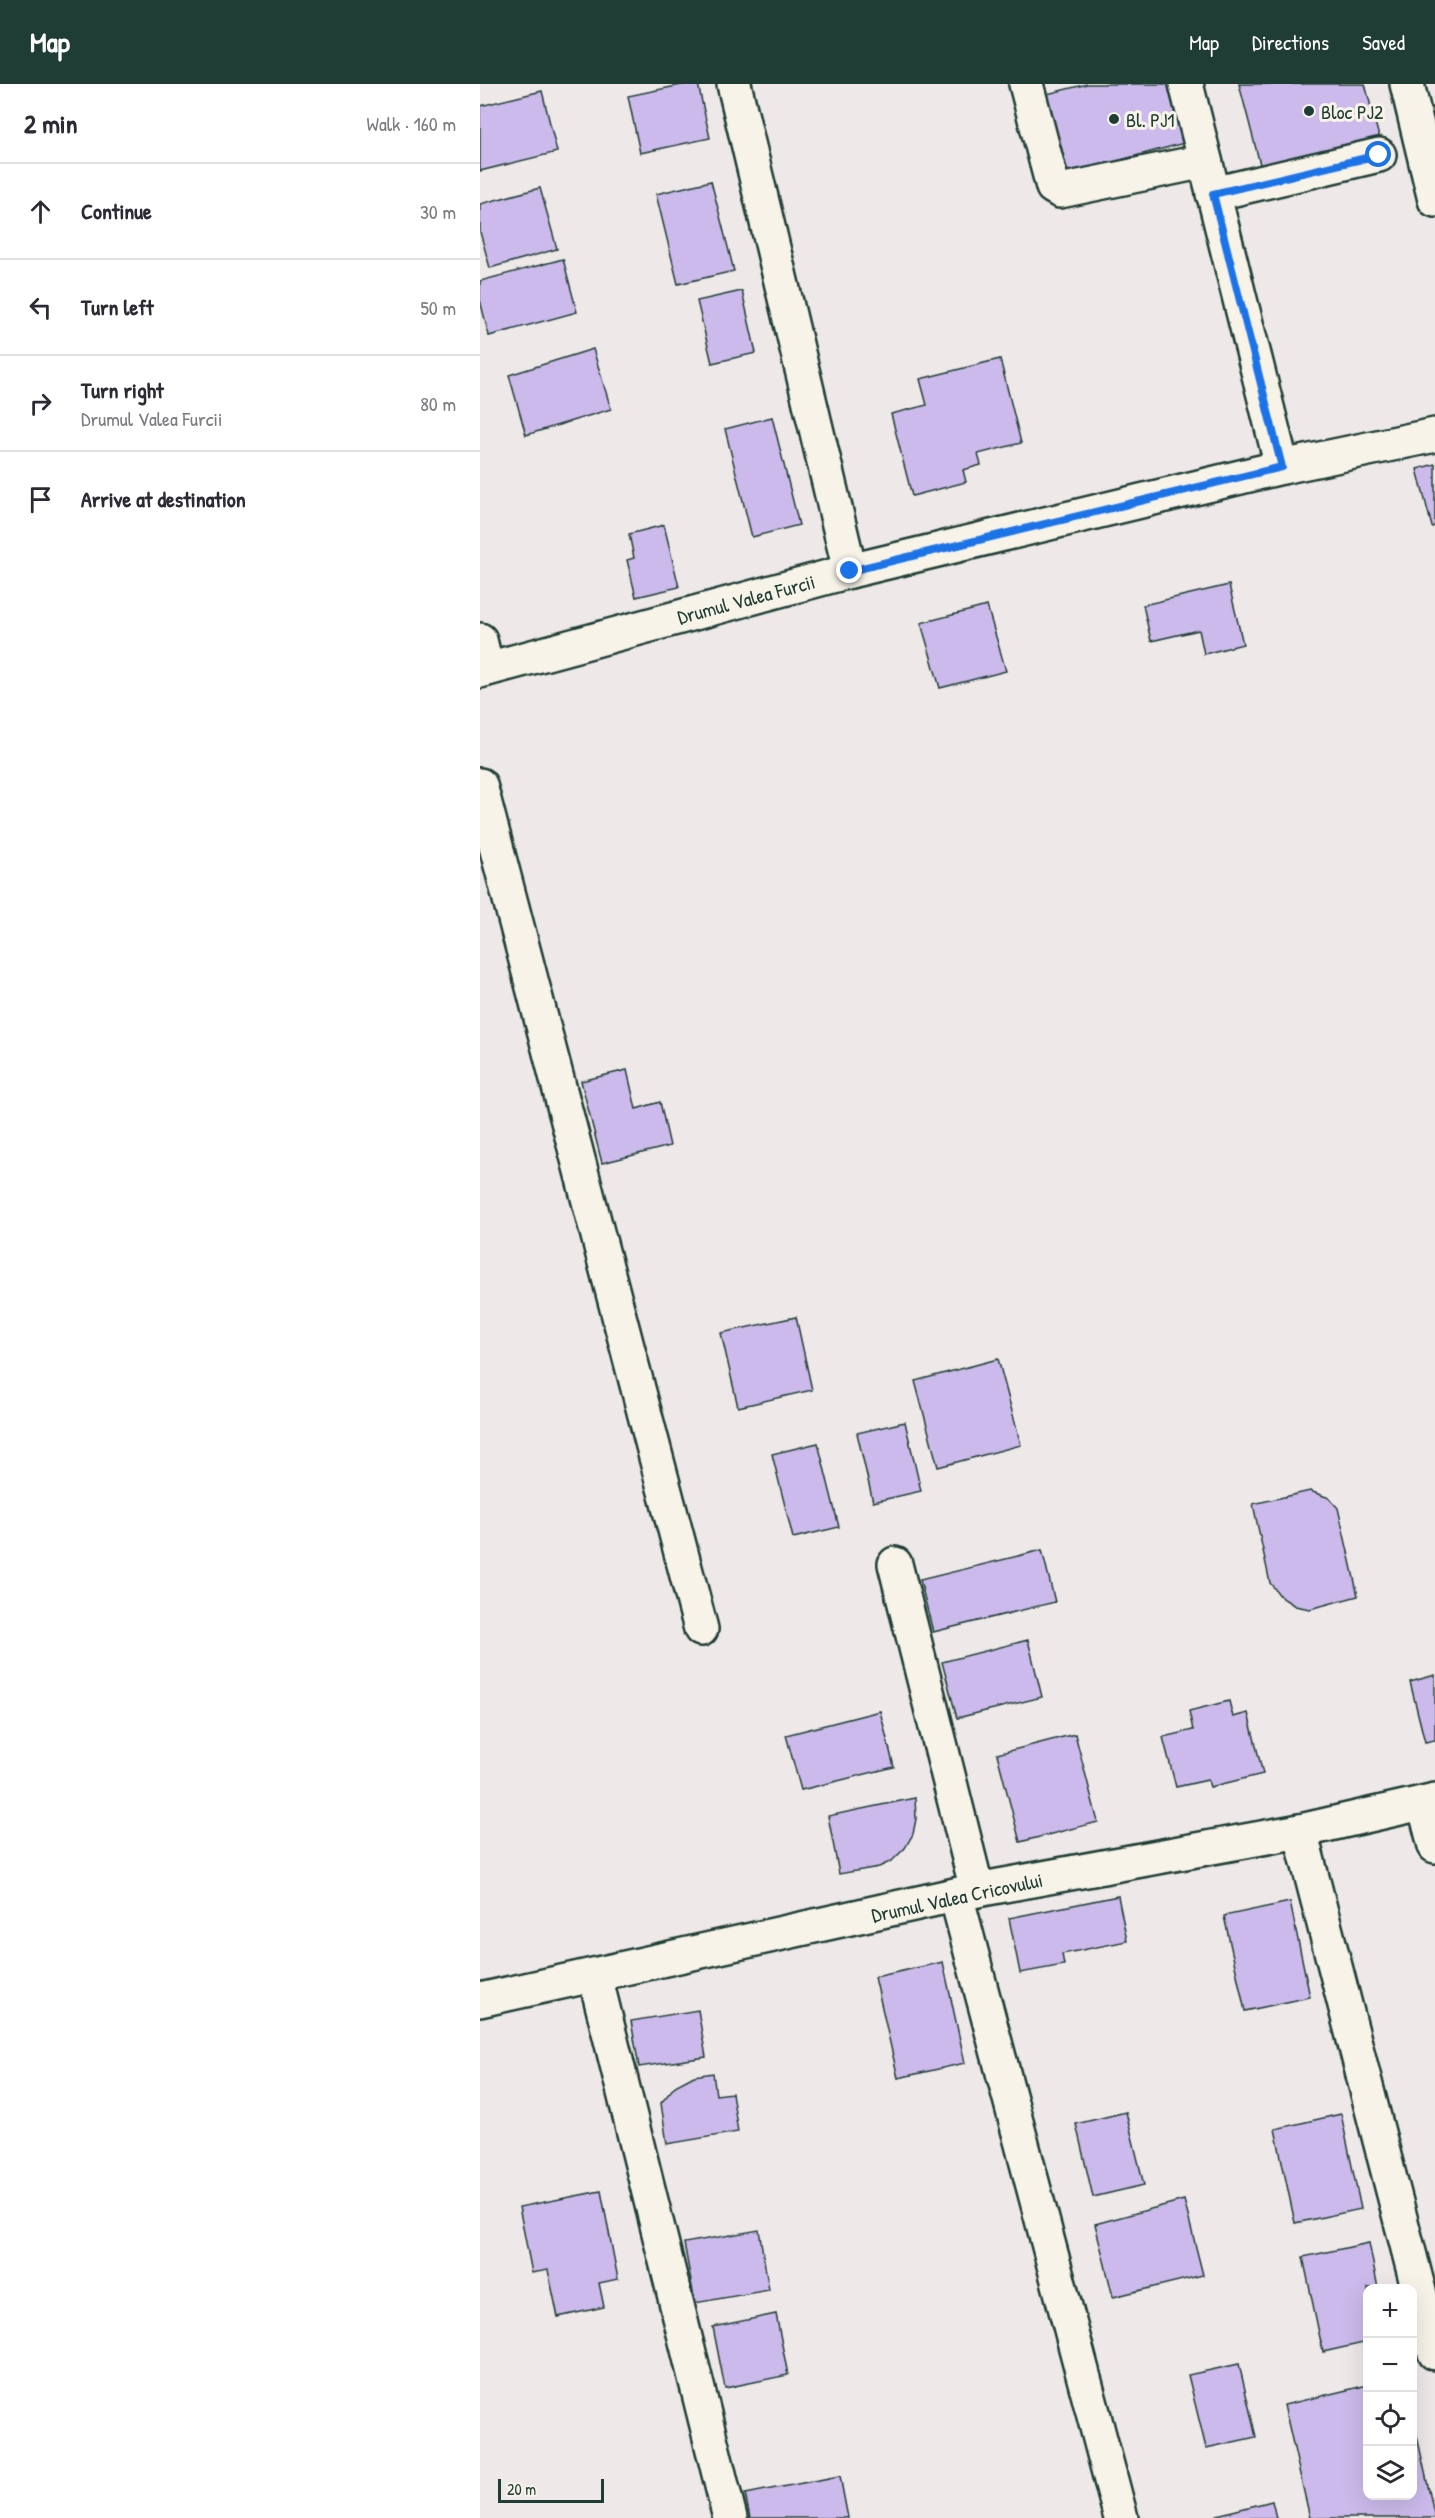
<!DOCTYPE html>
<meta charset="utf-8">
<style>
:root{--surface:#fff;--page:#f2f2f3;--text:#2b2b33;--muted:#7c7c81;--line:#e1e1e2;--accent:#1f3d34}
body{margin:0;font-family:"Patrick Hand",sans-serif;background:var(--page);color:var(--text)}
.controls{position:absolute;right:18px;bottom:18px;display:grid;overflow:hidden;border-radius:12px;box-shadow:0 6px 24px #0002}
.controls button{width:54px;height:54px;display:grid;place-items:center;padding:0;border:0;border-bottom:2px solid var(--line);background:var(--surface);color:var(--text);font:30px sans-serif}
.scale{position:absolute;left:18px;bottom:15px;width:106px;box-sizing:border-box;padding-left:6px;border:3px solid #1f3d34;border-top:0;font-size:16px;line-height:21px;white-space:nowrap;color:#1f3d34;-webkit-text-stroke:4px #f7f3e8;paint-order:stroke}
.stop{position:absolute;width:18px;height:18px;margin:-14px;border:4px solid #1a73e8;border-radius:50%;background:#fff}
.stop.end{background:#1a73e8;border-color:#fff;box-shadow:0 2px 6px #0008}
.list{margin:0;padding:0;list-style:none}
h2{display:flex;justify-content:space-between;align-items:center;height:78px;margin:0;padding:0 24px;font-size:26px}
h2 small{font-size:20px;font-weight:400;color:var(--muted)}
.list li{display:grid;grid-template-columns:39px 1fr auto;gap:18px;align-items:center;box-sizing:border-box;height:96px;padding:0 24px;border-top:2px solid var(--line)}
.list b{display:block;font-size:22px;white-space:nowrap}
.list p{margin:0;font-size:20px;white-space:nowrap;color:var(--muted)}
.list em{font-size:20px;font-style:normal;color:var(--muted)}
.icon{flex:none;width:33px;height:33px;fill:none;stroke:currentColor;stroke-width:2;stroke-linecap:round;stroke-linejoin:round}
.map{position:relative;flex:none;width:955px;height:2434px;overflow:hidden}
header{display:flex;align-items:center;gap:36px;box-sizing:border-box;height:84px;padding:0 30px;background:var(--accent);color:#fff}
header strong{font-size:28px}
nav{display:flex;gap:33px;margin-inline-start:auto;font-size:21px}
main{display:flex}
aside{flex:1;background:var(--surface)}
.map>svg:first-child{display:block}
</style>
<header>
<strong>Map</strong>
<nav><a>Map</a><a>Directions</a><a>Saved</a></nav>
</header>
<main>
<aside>
<h2>2 min<small>Walk · 160 m</small></h2>
<ul class="list">
<li><svg class="icon" aria-label="ahead" viewBox="0 0 24 24"><path d="M12 20V5M6 11l6-6 6 6"/></svg><div><b>Continue</b></div><em>30 m</em></li>
<li><svg class="icon" aria-label="left" viewBox="0 0 24 24"><path d="M17 20v-9H6M10 6l-5 5 5 5"/></svg><div><b>Turn left</b></div><em>50 m</em></li>
<li><svg class="icon" aria-label="right" viewBox="0 0 24 24"><path d="M7 20v-9h11M14 6l5 5-5 5"/></svg><div><b>Turn right</b><p>Drumul Valea Furcii</p></div><em>80 m</em></li>
<li><svg class="icon" aria-label="arrive" viewBox="0 0 24 24"><path d="M6 21V4h12l-3 4 3 4H6"/></svg><div><b>Arrive at destination</b></div></li>
</ul>
</aside>
<div class="map">
<svg width="955" height="2434" viewBox="0 0 955 2434">
<rect width="100%" height="100%" fill="#eee8e9"/>
<filter id="ink" filterUnits="userSpaceOnUse"><feTurbulence type="fractalNoise" baseFrequency=".0167" numOctaves="2"/><feDisplacementMap in="SourceGraphic" scale="12" xChannelSelector="R" yChannelSelector="G"/><feConvolveMatrix kernelMatrix="1 2 1 2 8 2 1 2 1" color-interpolation-filters="sRGB"/></filter>
<g filter="url(#ink)">
<g fill="#cbbaeb" stroke="#1f3d34" stroke-width="1.5">
<polygon points="206,0 218,0 230,54 160,69 148,12"/>
<polygon points="607,0 693,0 708,58 580,92 559,12"/>
<polygon points="759,0 885,0 899,53 781,84"/>
<polygon points="62,7 77,68 0,87 0,22"/>
<polygon points="231,97 254,187 198,200 176,110"/>
<polygon points="60,104 77,165 10,184 0,148 0,120"/>
<polygon points="83,175 97,228 9,252 0,216 0,197"/>
<polygon points="262,207 276,269 232,279 217,217"/>
<polygon points="113,265 131,325 46,351 29,291"/>
<polygon points="520,275 541,359 498,370 501,381 483,386 486,398 432,412 411,330 447,321 440,295"/>
<polygon points="292,333 319,441 272,453 245,345"/>
<polygon points="955,380 955,442 952,443 937,385"/>
<polygon points="184,441 199,503 156,513 147,476 154,474 149,450"/>
<polygon points="749,501 763,560 724,570 719,546 671,557 663,521"/>
<polygon points="507,522 526,587 460,604 441,539"/>
<polygon points="147,986 156,1025 180,1018 190,1062 122,1079 101,997"/>
<polygon points="316,1233 332,1306 258,1323 241,1249"/>
<polygon points="518,1275 541,1361 458,1383 435,1297"/>
<polygon points="425,1338 441,1407 393,1418 377,1349"/>
<polygon points="338,1359 359,1443 313,1454 292,1370"/>
<polygon points="830,1407 849,1414 858,1424 878,1512 830,1525 815,1522 801,1513 790,1499 773,1420"/>
<polygon points="562,1466 575,1518 453,1548 440,1496"/>
<polygon points="548,1556 562,1613 477,1634 462,1578"/>
<polygon points="955,1591 955,1656 945,1658 930,1598"/>
<polygon points="749,1617 753,1633 768,1629 783,1690 730,1703 728,1696 696,1703 683,1653 713,1646 709,1627"/>
<polygon points="400,1627 414,1683 321,1706 306,1651"/>
<polygon points="595,1650 618,1738 540,1758 517,1670"/>
<polygon points="435,1714 436,1735 433,1750 425,1764 412,1777 399,1783 359,1790 348,1732"/>
<polygon points="638,1812 647,1857 582,1870 584,1881 540,1889 529,1834"/>
<polygon points="810,1818 830,1913 765,1927 744,1832"/>
<polygon points="463,1878 485,1979 418,1994 395,1893"/>
<polygon points="218,1926 226,1973 159,1983 151,1937"/>
<polygon points="233,1989 236,2011 252,2009 258,2048 187,2060 181,2019 195,2002 214,1992"/>
<polygon points="646,2028 664,2101 613,2113 596,2040"/>
<polygon points="861,2030 881,2125 815,2139 795,2045"/>
<polygon points="121,2107 138,2195 119,2199 124,2223 78,2233 68,2186 52,2189 39,2123"/>
<polygon points="704,2116 723,2191 633,2213 615,2140"/>
<polygon points="279,2146 289,2206 215,2219 204,2159"/>
<polygon points="889,2159 898,2204 888,2204 888,2258 843,2268 823,2173"/>
<polygon points="296,2230 308,2291 245,2304 233,2243"/>
<polygon points="759,2280 776,2353 726,2364 708,2291"/>
<polygon points="888,2301 888,2412 932,2412 932,2329 955,2434 830,2434 804,2321"/>
<polygon points="360,2392 368,2434 270,2434 265,2410"/>
<polygon points="792,2417 796,2434 738,2434 737,2431"/>
</g>
<g fill="none" stroke-linecap="round" stroke-linejoin="round">
<g stroke="#1f3d34" stroke-width="38">
<g id="minor">
<polyline points="254,0 370,487"/>
<polyline points="546,0 573,103 580,107 725,77"/>
<polyline points="706,0 802,383"/>
<polyline points="927,0 955,116"/>
<polyline points="733,110 899,71"/>
<polyline points="0,556 7,585"/>
<polyline points="0,587 370,487 802,383 955,351"/>
<polyline points="0,701 221,1545"/>
<polyline points="415,1480 497,1806"/>
<polyline points="944,1719 955,1762"/>
<polyline points="820,1747 955,2269"/>
<polyline points="476,1811 641,2434"/>
<polyline points="115,1892 250,2434"/>
<polyline points="0,1916 497,1806 820,1747 955,1716"/>
</g>
</g>
<use href="#minor" stroke="#f7f3e8" stroke-width="33"/>
</g>
</g>
<g fill="none" stroke-linecap="round" stroke-linejoin="round" filter="url(#ink)">
<polyline stroke="#1a73e8" stroke-width="8" points="370,487 802,383 733,110 899,71"/>
</g>
<g fill="#1f3d34" stroke="#f7f3e8" stroke-width="2">
<circle cx="829" cy="27" r="6"/>
<circle cx="634" cy="35" r="6"/>
</g>
<g text-anchor="middle" dominant-baseline="central" stroke-width="6" stroke-linejoin="round" paint-order="stroke">
<g font-size="20" fill="#1f3d34" stroke="#f7f3e8" text-anchor="start">
<text x="841" y="27">Bloc PJ2</text>
<text x="646" y="35">Bl. PJ1</text>
</g>
<g font-size="20" fill="#1f3d34" stroke="#f7f3e8">
<text transform="translate(266 515) rotate(-15)">Drumul Valea Furcii</text>
<text transform="translate(477 1813) rotate(-12)">Drumul Valea Cricovului</text>
</g>
</g>
</svg>
<div class="controls">
<button>+</button>
<button>−</button>
<button><svg class="icon" aria-label="locate" viewBox="0 0 24 24"><circle cx="12" cy="12" r="6"/><path d="M12 2v4M12 18v4M2 12h4M18 12h4"/></svg></button>
<button><svg class="icon" aria-label="layers" viewBox="0 0 24 24"><path d="M12 4l9 5-9 5-9-5zM3 14l9 5 9-5"/></svg></button>
</div>
<div class="scale">20 m</div>
<div class="stop" style="left:899px;top:71px"></div>
<div class="stop end" style="left:370px;top:487px"></div>
</div>
</main>
